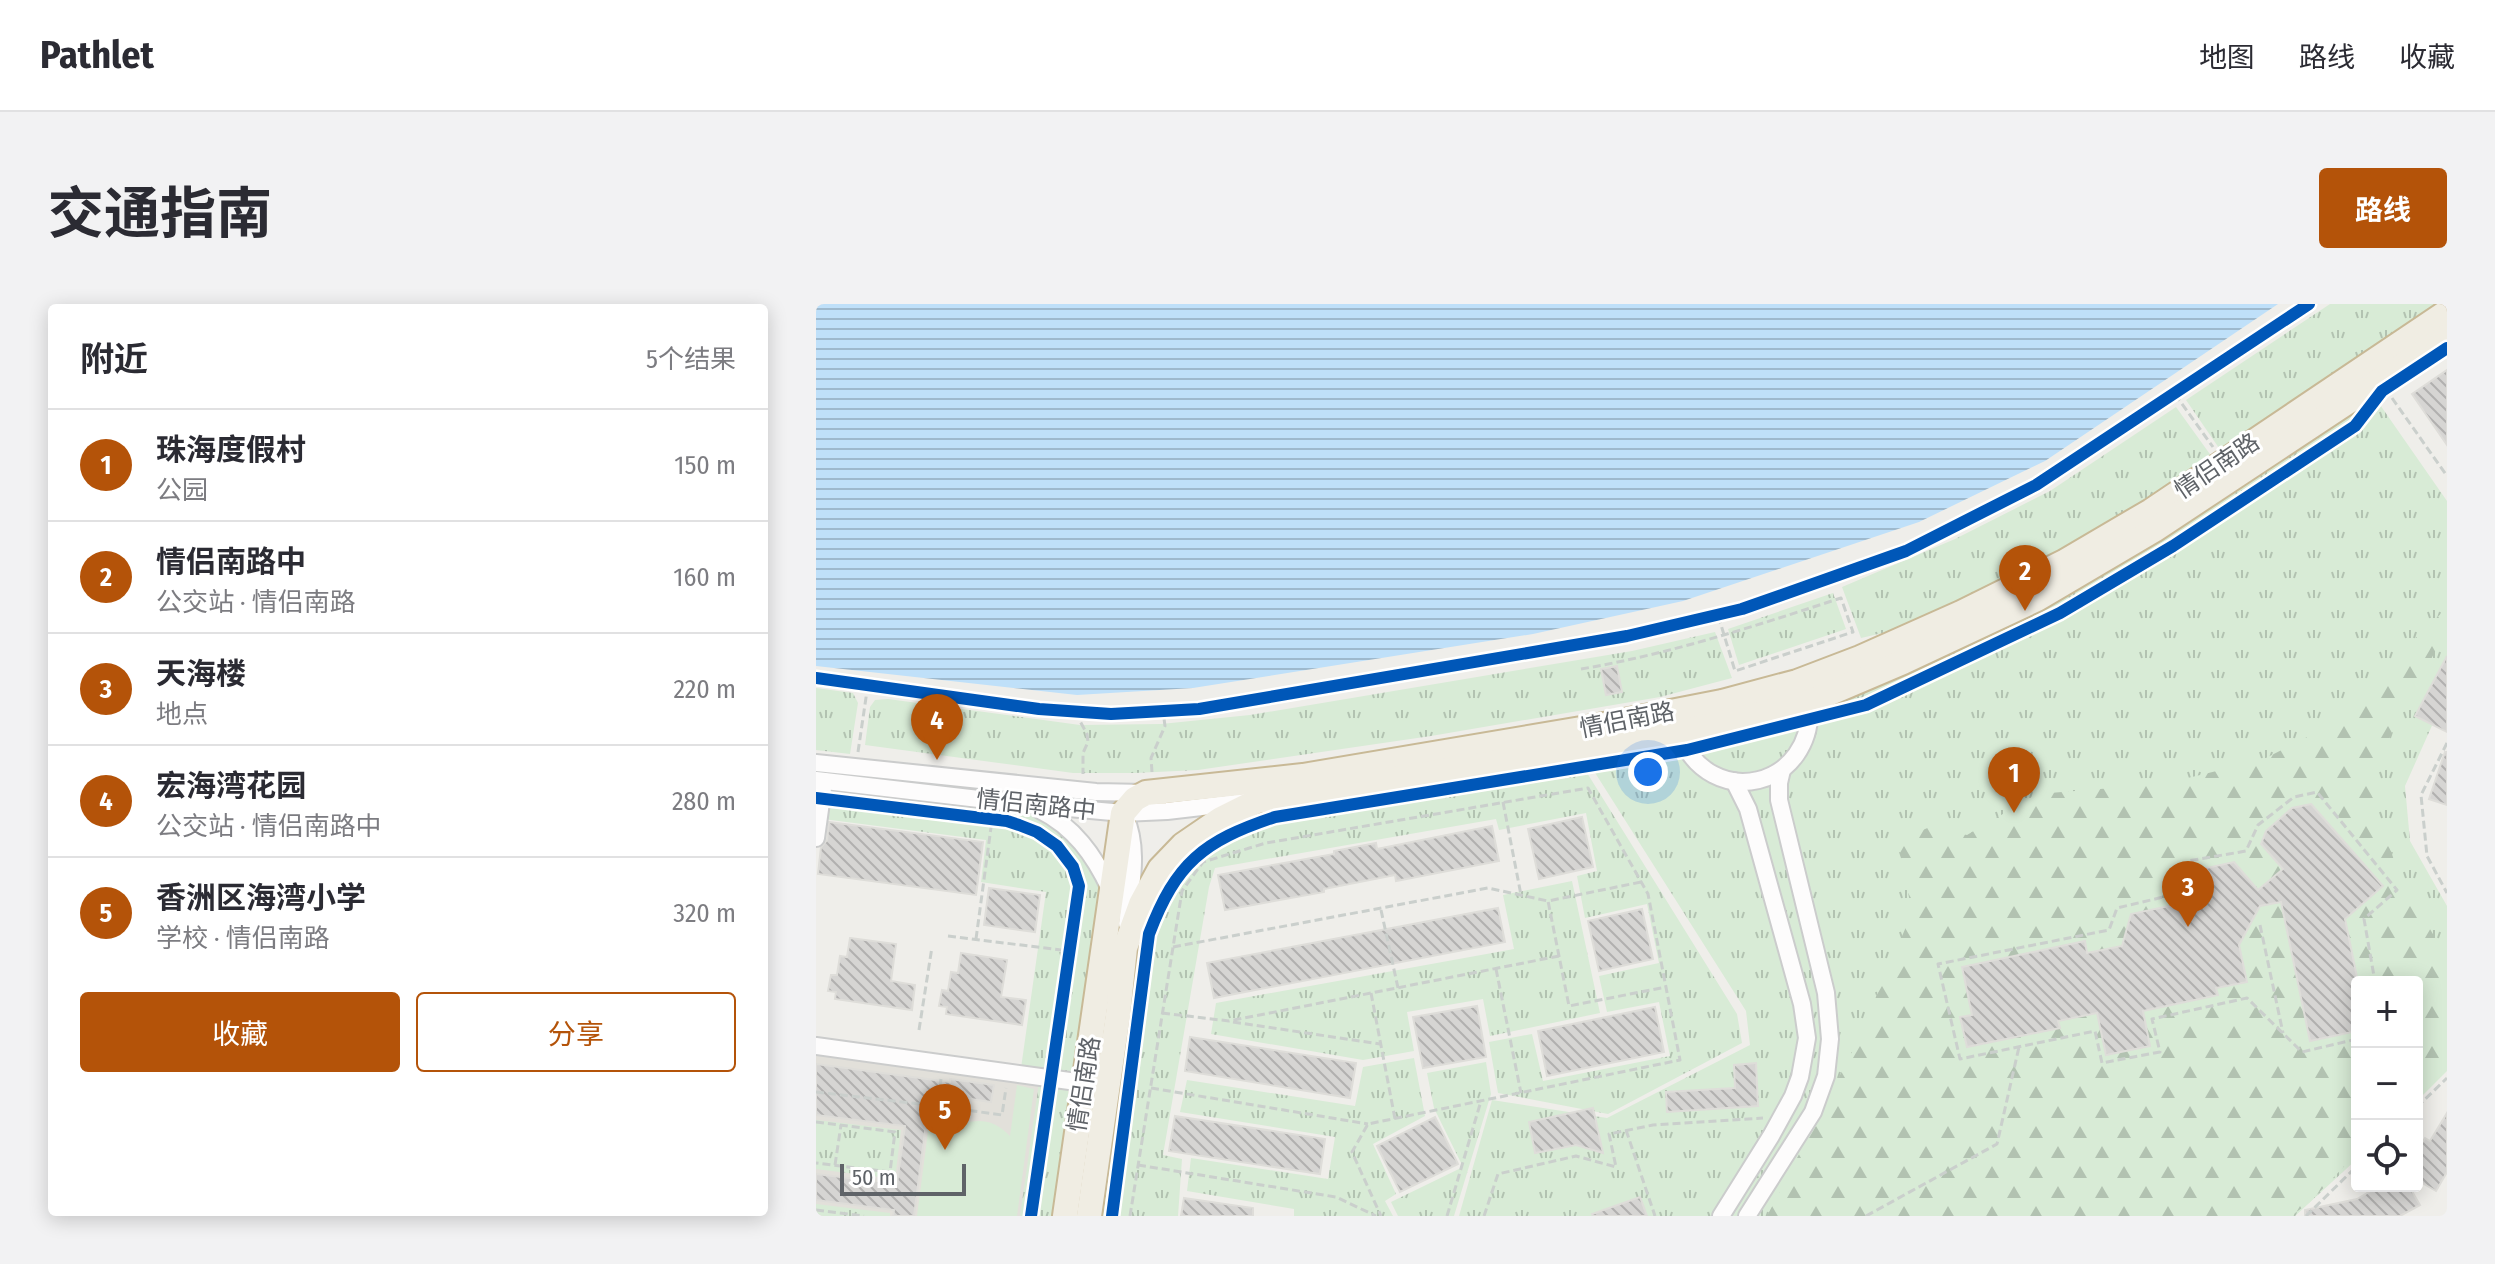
<!DOCTYPE html>
<html lang="zh">
<meta charset="utf-8">
<style>
:root{--surface:#fff;--page:#f2f2f3;--text:#2b2b33;--muted:#7c7c81;--line:#e1e1e2;--accent:#b45309}
body{margin:0;font-family:"Fira Sans Condensed","Noto Sans SC",sans-serif;background:var(--page);color:var(--text)}
.controls{position:absolute;right:24px;bottom:24px;display:grid;overflow:hidden;border-radius:8px;box-shadow:0 4px 20px #0003}
.controls button{width:72px;height:72px;display:grid;place-items:center;padding:0;border:0;border-bottom:2px solid var(--line);background:var(--surface);color:var(--text);font:40px sans-serif}
.scale{position:absolute;left:24px;bottom:20px;width:126px;box-sizing:border-box;padding-left:8px;border:4px solid #5f6368;border-top:0;font-size:22px;line-height:28px;white-space:nowrap;color:#5f6368;-webkit-text-stroke:6px #fff;paint-order:stroke}
.you{position:absolute;left:832px;top:468px;width:28px;height:28px;margin:-20px;border:6px solid #fff;border-radius:50%;background:#1a73e8;box-shadow:0 0 0 12px #1a73e833}
.badge{display:grid;place-items:center;width:52px;height:52px;border-radius:50%;background:var(--accent);color:#fff;font-size:26px;font-weight:700}
.pin{position:absolute;translate:-50% -66px;filter:drop-shadow(0 2px 4px #0008)}
.pin::after{content:'';position:absolute;top:42px;width:28px;height:24px;background:inherit;clip-path:polygon(0 0,100% 0,50% 100%)}
.list{margin:0;padding:0;list-style:none}
h2{display:flex;justify-content:space-between;align-items:center;height:104px;margin:0;padding:0 32px;font-size:34px}
h2 small{font-size:26px;font-weight:400;color:var(--muted)}
.list li{display:grid;grid-template-columns:52px 1fr auto;gap:24px;align-items:center;box-sizing:border-box;height:112px;padding:0 32px;border-top:2px solid var(--line)}
.list b{display:block;font-size:30px;white-space:nowrap}
.list p{margin:0;font-size:26px;white-space:nowrap;color:var(--muted)}
.list em{font-size:26px;font-style:normal;color:var(--muted)}
.actions{display:flex;gap:16px;padding:24px 32px}
.actions a{flex:1;padding:18px 0;border:2px solid var(--accent);border-radius:8px;text-align:center;font-size:28px;color:var(--accent)}
.actions .main{background:var(--accent);color:#fff}
.icon{flex:none;width:44px;height:44px;fill:none;stroke:currentColor;stroke-width:2;stroke-linecap:round;stroke-linejoin:round}
.map{position:relative;flex:none;width:1631px;height:912px;overflow:hidden;border-radius:8px}
header{display:flex;align-items:center;gap:48px;box-sizing:border-box;height:112px;padding:0 40px;background:var(--surface);border-bottom:2px solid var(--line)}
header strong{font-size:38px}
nav{display:flex;gap:44px;margin-inline-start:auto;font-size:28px}
.intro{display:flex;align-items:center;justify-content:space-between;box-sizing:border-box;height:192px;padding:0 48px}
h1{margin:0;font-size:56px}
.button{padding:20px 36px;border-radius:8px;background:var(--accent);color:#fff;font-size:28px;font-weight:700}
main{display:flex;gap:48px;padding:0 48px}
aside{flex:1;background:var(--surface);border-radius:8px;box-shadow:0 4px 20px #0003}
.map>svg:first-child{display:block}
</style>
<header>
<strong>Pathlet</strong>
<nav><a>地图</a><a>路线</a><a>收藏</a></nav>
</header>
<div class="intro"><h1>交通指南</h1><a class="button">路线</a></div>
<main>
<aside>
<h2>附近<small>5个结果</small></h2>
<ul class="list">
<li><span class="badge">1</span><div><b>珠海度假村</b><p>公园</p></div><em>150 m</em></li>
<li><span class="badge">2</span><div><b>情侣南路中</b><p>公交站 · 情侣南路</p></div><em>160 m</em></li>
<li><span class="badge">3</span><div><b>天海楼</b><p>地点</p></div><em>220 m</em></li>
<li><span class="badge">4</span><div><b>宏海湾花园</b><p>公交站 · 情侣南路中</p></div><em>280 m</em></li>
<li><span class="badge">5</span><div><b>香洲区海湾小学</b><p>学校 · 情侣南路</p></div><em>320 m</em></li>
</ul>
<div class="actions"><a class="main">收藏</a><a>分享</a></div>
</aside>
<div class="map">
<svg width="1631" height="912" viewBox="0 0 1631 912">
<defs>
<pattern id="grass-tufts" width="24" height="20" patternUnits="userSpaceOnUse" patternTransform="scale(2)"><rect width="24" height="20" fill="#d8ebd6"/><path d="M3 7l-1-3M5 7V3M7 7l1-3M15 17l-1-3M17 17v-4M19 17l1-3" fill="none" stroke="#b2c2b1"/></pattern>
<pattern id="forest-firs" width="22" height="20" patternUnits="userSpaceOnUse" patternTransform="scale(2)"><rect width="22" height="20" fill="#d8ebd6"/><path d="M5 1l3.5 6h-7zM16 11l3.5 6h-7z" fill="#b2c2b1"/></pattern>
<pattern id="water-rules" width="6" height="5" patternUnits="userSpaceOnUse" patternTransform="scale(2)"><rect width="6" height="5" fill="#bfe0f9"/><path d="M0 2.5h6" fill="none" stroke="#9eb9cd"/></pattern>
<pattern id="building-back-hatch" width="6" height="6" patternUnits="userSpaceOnUse" patternTransform="scale(2)"><rect width="6" height="6" fill="#d6d5d3"/><path d="M-1 5l2 2M0 0l6 6M5-1l2 2" fill="none" stroke="#b1b0af"/></pattern>
</defs>
<rect width="100%" height="100%" fill="#efeeea"/>
<polygon fill="#e2e0da" points="0,743 268,779 248,912 0,912"/>
<g fill="url(#grass-tufts)">
<polygon points="1514,0 1623,0 1405,147 1370,96"/>
<polygon points="1553,85 1631,197 1631,388 1589,482 1594,537 1631,602 1631,767 1601,797 1601,678 1541,678 1541,855 1479,912 643,912 676,796 791,814 934,741 930,707 764,445 930,415"/>
<polygon points="1360,103 1396,153 1327,200 1214,265 1097,322 1045,334 1026,283 1139,235 1234,187"/>
<polygon points="1017,289 1030,325 923,361 912,325"/>
<polygon points="899,328 916,374 844,393 615,432 382,466 319,469 257,469 49,441 54,403 59,396 72,395 264,421 345,420 434,411 816,347"/>
<polygon points="0,384 37,389 42,399 34,450 0,446"/>
<polygon points="763,456 921,710 926,739 792,810 682,789 673,738 716,730 727,777 854,752 843,698 791,708 783,672 843,659 831,600 769,614 761,572 781,567 770,509 683,526 680,515 399,564 393,583 347,851 366,855 362,912 283,912 319,645 333,605 348,576 368,553 395,532 445,506"/>
<polygon points="11,480 211,504 243,525 270,549 290,590 263,771 205,764 230,588 165,578 170,536 7,515"/>
<polygon points="756,577 784,709 674,732 667,695 591,708 598,747 547,756 395,730 400,699 698,645 687,591"/>
<polygon points="598,754 609,812 557,840 580,890 569,897 577,912 478,912 478,905 371,887 375,854 512,875 519,833 364,808 371,776 539,802 547,763"/>
<polygon points="670,758 675,790 638,912 582,912 575,898 647,863 618,804 611,769"/>
<polygon points="223,778 260,784 241,912 204,912"/>
<polygon points="0,816 85,826 79,875 0,865"/>
<polygon points="0,900 74,909 74,912 0,912"/>
</g>
<polygon fill="url(#forest-firs)" points="1631,304 1631,325 1551,476 1584,574 1631,654 1631,758 1601,788 1601,678 1541,678 1541,849 1494,898 1475,912 951,912 1037,746 1096,609 1082,536 1114,523 1151,531 1221,490 1347,480 1446,456 1513,422 1517,401 1550,390 1592,341"/>
<path fill="#d8ebd6" d="M 201,781 L 218,785 L 201,912 L 101,912 L 113,820 C 146,828 164,802 194,832 Z"/>
<polygon fill="url(#water-rules)" points="0,0 1462,0 1229,157 1103,218 867,297 717,330 377,384 261,391 0,362"/>
<g fill="url(#building-back-hatch)" stroke="#deddd9" stroke-width="2">
<polygon points="1631,66 1631,141 1596,90"/>
<polygon points="1631,352 1631,428 1599,412"/>
<polygon points="801,362 806,388 790,391 785,365"/>
<polygon points="1629,448 1631,448 1631,501 1613,495"/>
<polygon points="1495,500 1567,582 1529,615 1541,673 1541,727 1494,737 1465,598 1444,602 1423,641 1431,678 1400,684 1402,691 1327,707 1334,742 1290,751 1281,709 1242,717 1244,724 1151,743 1144,713 1156,711 1146,663 1269,637 1271,649 1306,642 1315,610 1372,598 1381,566 1418,558 1442,586 1467,565 1445,540 1450,527 1476,504"/>
<polygon points="766,513 777,563 723,575 712,525"/>
<polygon points="13,518 167,538 160,591 2,570 5,543 11,536"/>
<polygon points="676,522 683,557 580,577 579,571 508,585 508,588 409,606 402,571 518,550 518,547 560,539 561,545"/>
<polygon points="173,584 224,591 219,628 168,621"/>
<polygon points="682,604 689,638 398,694 391,659"/>
<polygon points="826,605 837,655 783,667 772,617"/>
<polygon points="34,634 80,640 75,677 99,681 96,706 19,695 20,688 12,687 15,671 21,671 24,652 31,653"/>
<polygon points="145,649 191,656 185,693 210,696 206,721 130,710 131,703 123,702 126,686 132,687 135,668 142,669"/>
<polygon points="661,702 670,753 607,764 597,713"/>
<polygon points="839,703 848,748 731,772 722,727"/>
<polygon points="374,733 540,759 534,794 369,767"/>
<polygon points="940,759 942,802 851,808 850,788 919,784 918,761"/>
<polygon points="0,760 134,778 134,775 178,781 175,798 114,789 98,912 77,912 78,906 0,896 0,870 81,880 89,822 0,811"/>
<polygon points="777,804 787,849 760,841 719,849 713,818"/>
<polygon points="1631,809 1631,868 1620,887 1601,876 1601,847 1609,834 1614,837"/>
<polygon points="359,812 509,835 504,870 353,847"/>
<polygon points="619,813 642,860 584,888 561,842"/>
<polygon points="1563,882 1593,882 1604,901 1584,912 1489,912 1489,906 1541,895"/>
<polygon points="824,893 831,912 777,912 776,910"/>
<polygon points="368,894 437,904 437,912 365,912"/>
</g>
<g fill="none" stroke-linecap="round" stroke-linejoin="round">
<g stroke="#cbcccc" stroke-width="20">
<g id="minor">
<path d="M 863,429 C 893,510 1001,484 993,398"/>
<polyline points="0,459 280,488 329,489"/>
<polyline points="0,476 197,499 307,509 351,507 428,498"/>
<path d="M 224,506 C 258,523 278,551 294,585"/>
<path d="M 309,513 C 324,546 314,584 311,620"/>
<polyline points="0,534 8,477"/>
<polyline points="0,742 268,779"/>
<polyline points="905,912 955,832 977,792 984,773 991,734 986,700 932,505 918,477"/>
<polyline points="931,912 997,808 1010,772 1014,735 1010,689 963,496 963,479 966,466"/>
</g>
</g>
<g stroke="#c8b996" stroke-width="28">
<g id="highway">
<polyline points="249,912 307,509 319,495 330,489 487,472 783,422 906,398 981,378 1044,354 1145,309 1248,258 1335,207 1631,8"/>
<polyline points="273,912 302,710 309,644 325,600 344,565 367,541 405,515 441,497 863,429 993,398 1087,358 1221,295 1338,226 1631,32"/>
</g>
</g>
<g stroke="#cacfcc" stroke-width="3" stroke-dasharray="8 4" stroke-linecap="butt">
<polyline points="1359,90 1397,143"/>
<polyline points="1576,94 1631,172"/>
<path d="M 765,365 C 854,350 939,322 1025,294 L 1037,328 L 919,367 L 902,311"/>
<polyline points="259,408 271,430 272,438 267,449 267,470"/>
<polyline points="1631,439 1605,491 1611,552 1631,589"/>
<polyline points="42,448 52,380"/>
<polyline points="336,468 335,454 349,422 347,407"/>
<polyline points="687,498 705,591"/>
<polyline points="825,578 732,597 753,702 850,683"/>
<polyline points="263,582 265,566"/>
<polyline points="565,606 582,684"/>
<polyline points="1444,621 1467,729"/>
<polyline points="132,632 253,647"/>
<polyline points="160,635 176,516"/>
<polyline points="357,643 672,584 732,597"/>
<polyline points="680,665 705,789"/>
<polyline points="555,689 579,815"/>
<polyline points="346,709 413,717 743,652"/>
<polyline points="417,718 564,740"/>
<polyline points="103,726 116,643"/>
<polyline points="1541,735 1486,748 1431,694 1336,715 1344,748 1286,759 1279,727 1144,755 1122,660 1293,626 1301,604 1360,590 1372,557 1430,547 1442,521 1478,493 1501,488 1581,586 1548,615 1559,678"/>
<polyline points="125,775 121,802 186,811 190,784"/>
<polyline points="335,784 552,820"/>
<polyline points="0,788 121,802"/>
<polyline points="1601,803 1631,774"/>
<polyline points="0,818 79,828 74,868 0,859"/>
<polyline points="810,826 839,912"/>
<polyline points="19,861 25,821"/>
<polyline points="322,861 520,893 560,912"/>
<polyline points="0,906 48,912"/>
<polyline points="314,912 366,587 387,558 450,539 772,484 832,590 864,756 552,820 536,848 565,912"/>
<polyline points="631,912 665,797"/>
<polyline points="668,912 682,870 760,852 800,863 793,830 837,821 947,814"/>
<polyline points="1050,912 1181,840 1203,743"/>
<polyline points="1490,912 1541,862"/>
</g>
<use href="#minor" stroke="#fdfcfc" stroke-width="16"/>
<use href="#highway" stroke="#f0ede3" stroke-width="24"/>
<g stroke="#fff" stroke-width="17">
<g id="cycleway">
<polyline points="0,374 223,405 295,410 383,405 811,332 926,305 1090,247 1220,181 1493,0"/>
<polyline points="0,494 191,517 203,521 221,528 241,542 257,563 263,582 215,912"/>
<path d="M 296,912 L 333,630 C 360,559 387,537 459,513 L 871,446 L 1050,401 L 1244,309 L 1357,242 L 1539,122 L 1566,87 L 1631,44"/>
</g>
</g>
<use href="#cycleway" stroke="#0057b8" stroke-width="12"/>
</g>
<g text-anchor="middle" dominant-baseline="central" stroke-width="6" stroke-linejoin="round" paint-order="stroke">
<g font-size="24" fill="#5f6368" stroke="#fff">
<text transform="translate(1401 162) rotate(-34)">情侣南路</text>
<text transform="translate(811 416) rotate(-11)">情侣南路</text>
<text transform="translate(220 501) rotate(6)">情侣南路中</text>
<text transform="translate(268 780) rotate(-81)">情侣南路</text>
</g>
</g>
</svg>
<div class="controls">
<button>+</button>
<button>−</button>
<button><svg class="icon" aria-label="locate" viewBox="0 0 24 24"><circle cx="12" cy="12" r="6"/><path d="M12 2v4M12 18v4M2 12h4M18 12h4"/></svg></button>
</div>
<div class="scale">50 m</div>
<div class="you"></div>
<div class="pin badge" style="left:1198px;top:509px">1</div>
<div class="pin badge" style="left:1209px;top:307px">2</div>
<div class="pin badge" style="left:1372px;top:623px">3</div>
<div class="pin badge" style="left:121px;top:456px">4</div>
<div class="pin badge" style="left:129px;top:846px">5</div>
</div>
</main>
